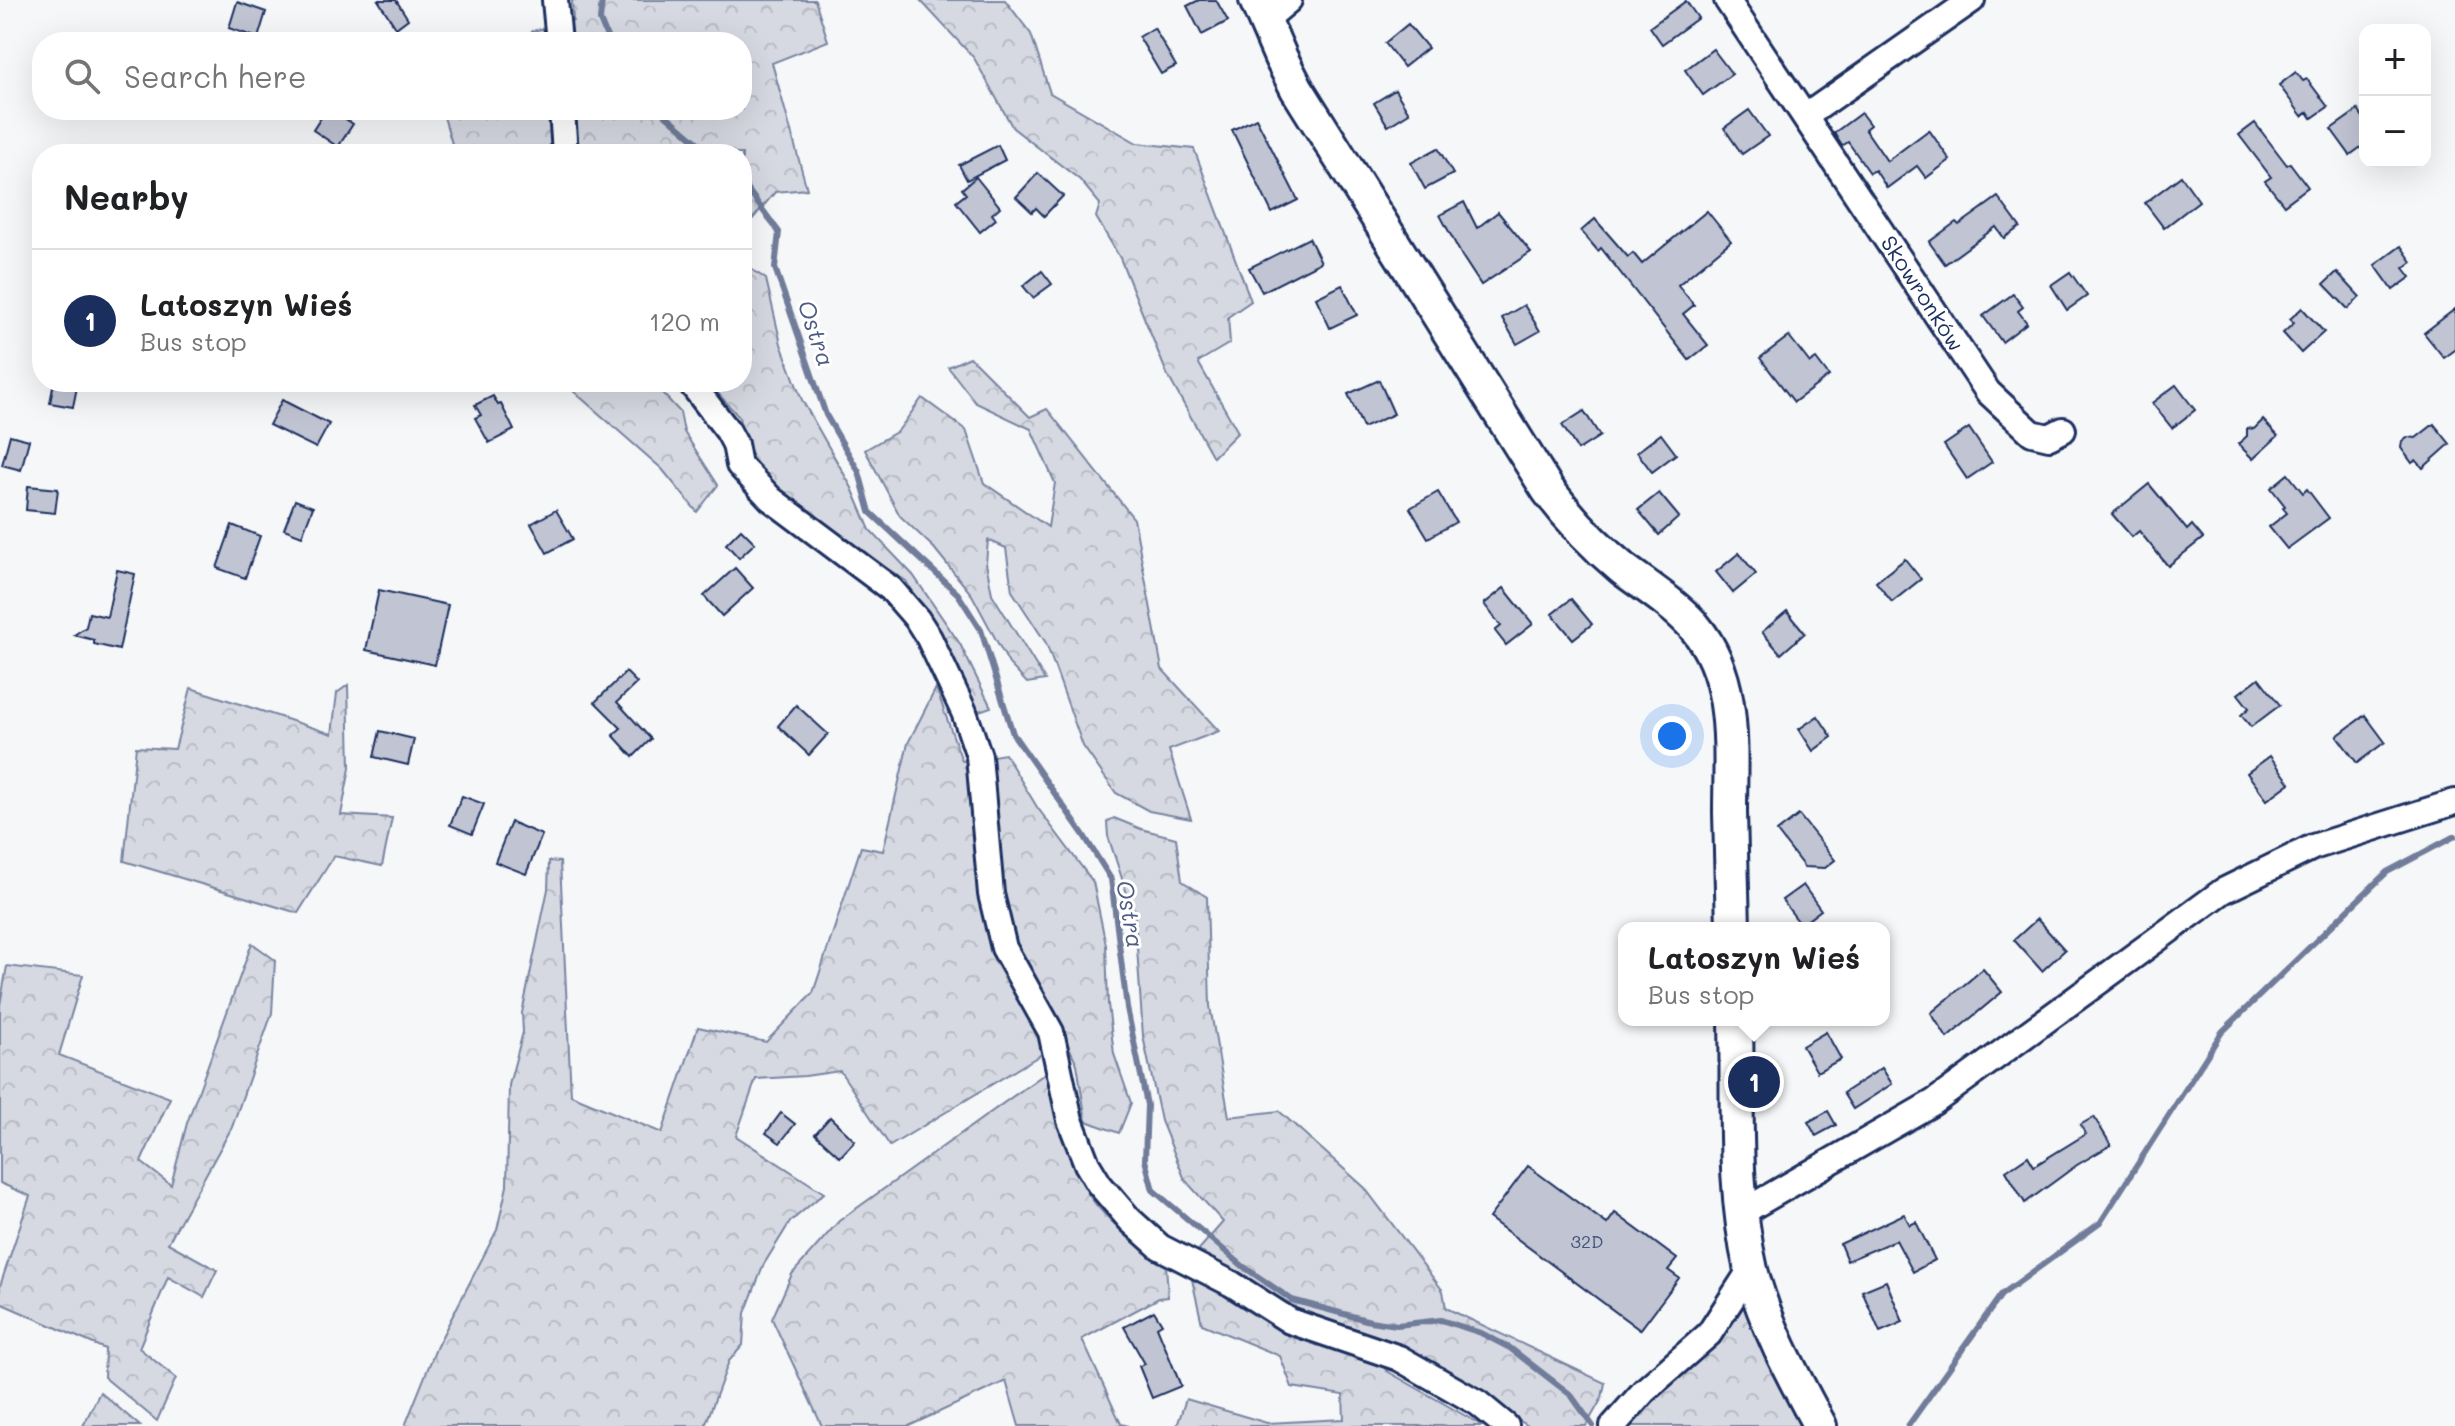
<!DOCTYPE html>
<meta charset="utf-8">
<style>
:root{--surface:#fff;--page:#f6f6f6;--text:#202124;--muted:#757577;--line:#e0e0e0;--accent:#1b2f5e}
body{margin:0;font-family:Mali,sans-serif;background:var(--page);color:var(--text)}
.controls{position:absolute;right:24px;top:24px;display:grid;overflow:hidden;border-radius:16px;box-shadow:0 8px 32px #0002}
.controls button{width:72px;height:72px;display:grid;place-items:center;padding:0;border:0;border-bottom:2px solid var(--line);background:var(--surface);color:var(--text);font:40px sans-serif}
.you{position:absolute;left:1672px;top:736px;width:28px;height:28px;margin:-20px;border:6px solid #fff;border-radius:50%;background:#1a73e8;box-shadow:0 0 0 12px #1a73e833}
.badge{display:grid;place-items:center;width:52px;height:52px;border-radius:50%;background:var(--accent);color:#fff;font-size:26px;font-weight:700}
.pin{position:absolute;translate:-50% -50%;border:4px solid #fff;box-shadow:0 2px 8px #0006}
.popup{position:absolute;left:1618px;top:922px;width:272px;height:104px;box-sizing:border-box;display:grid;place-content:center;border-radius:16px;background:var(--surface);filter:drop-shadow(0 2px 6px #0005);font-size:26px;white-space:nowrap;color:var(--muted)}
.popup b{font-size:30px;color:var(--text)}
.popup::after{content:'';position:absolute;left:50%;top:100%;margin-left:-16px;border:16px solid transparent;border-top-color:var(--surface)}
.list{margin:0;padding:0;list-style:none}
h2{display:flex;justify-content:space-between;align-items:center;height:104px;margin:0;padding:0 32px;font-size:34px}
h2 small{font-size:26px;font-weight:400;color:var(--muted)}
.list li{display:grid;grid-template-columns:52px 1fr auto;gap:24px;align-items:center;box-sizing:border-box;height:144px;padding:0 32px;border-top:2px solid var(--line)}
.list b{display:block;font-size:30px;white-space:nowrap}
.list p{margin:0;font-size:26px;white-space:nowrap;color:var(--muted)}
.list em{font-size:26px;font-style:normal;color:var(--muted)}
.icon{flex:none;width:44px;height:44px;fill:none;stroke:currentColor;stroke-width:2;stroke-linecap:round;stroke-linejoin:round}
.map{position:relative;flex:none;width:2455px;height:1426px;overflow:hidden}
.search{position:absolute;background:var(--surface);box-shadow:0 8px 32px #0002;left:32px;top:32px;width:720px;height:88px;display:flex;align-items:center;gap:20px;box-sizing:border-box;padding:0 28px;border-radius:32px;color:var(--muted);font-size:30px}
.panel{position:absolute;background:var(--surface);box-shadow:0 8px 32px #0002;left:32px;top:144px;width:720px;height:248px;border-radius:32px}
.map>svg:first-child{display:block}
</style>
<div class="map">
<svg width="2455" height="1426" viewBox="0 0 2455 1426">
<defs>
<pattern id="forest-crowns" width="20" height="18" patternUnits="userSpaceOnUse" patternTransform="scale(2)"><rect width="20" height="18" fill="#d6d9e2"/><path d="M2 6a3 3 0 1 1 6 0M12 15a3 3 0 1 1 6 0" fill="none" stroke="#b7bbc4"/></pattern>
</defs>
<rect width="100%" height="100%" fill="#f6f7f9"/>
<filter id="ink" filterUnits="userSpaceOnUse"><feTurbulence type="fractalNoise" baseFrequency=".0125" numOctaves="2"/><feDisplacementMap in="SourceGraphic" scale="16" xChannelSelector="R" yChannelSelector="G"/><feConvolveMatrix kernelMatrix="1 2 1 2 8 2 1 2 1" color-interpolation-filters="sRGB"/></filter>
<g filter="url(#ink)">
<g fill="url(#forest-crowns)" stroke="#7884a0" stroke-width="2">
<polygon points="572,0 815,0 828,41 772,63 807,189 775,192 742,232 742,154 455,154 442,110 742,110 742,42 520,42 533,31 573,21"/>
<polygon points="920,0 1005,0 1031,34 1050,93 1137,143 1194,149 1251,301 1228,317 1230,343 1198,362 1238,432 1213,457 1167,374 1120,258 1096,217 1100,204 1080,180 1013,128 974,58"/>
<polygon points="751,269 766,279 781,344 802,400 852,488 870,530 913,575 960,644 991,707 979,711 958,683 945,649 906,581 824,527 749,463 739,417 708,382 742,382 742,286"/>
<polygon points="970,357 1030,417 1047,409 1134,519 1162,669 1219,731 1169,750 1191,819 1149,811 1116,793 1083,746 1046,643 1012,591 1006,548 988,540 986,563 992,594 1045,680 1027,683 1009,664 972,595 934,548 900,516 865,450 898,431 922,398 966,430 984,483 1048,527 1055,483 1031,429 976,403 948,367"/>
<polygon points="563,382 652,382 680,412 684,432 718,485 697,512 662,469"/>
<polygon points="348,685 350,768 341,815 392,818 382,866 334,856 298,913 124,861 136,747 175,749 191,688 332,734 337,693"/>
<polygon points="936,688 962,761 1005,754 1037,807 1093,882 1106,945 1108,1004 1114,1054 1131,1103 1119,1133 1086,1121 1077,1064 1048,1002 1031,1016 1043,1042 1042,1054 890,1146 840,1071 805,1076 756,1079 736,1136 824,1193 790,1222 764,1264 745,1313 743,1345 729,1361 705,1426 405,1426 437,1346 497,1230 507,1186 509,1085 523,1032 522,1013 548,889 549,861 560,862 571,1095 662,1133 698,1027 766,1042 813,993 861,847 883,851 908,743"/>
<polygon points="1114,818 1141,829 1176,838 1182,881 1207,897 1210,1006 1229,1117 1279,1111 1364,1187 1443,1291 1446,1308 1605,1383 1602,1398 1586,1426 1528,1426 1404,1346 1387,1371 1483,1426 1177,1426 1186,1399 1267,1423 1344,1419 1343,1395 1292,1387 1280,1356 1202,1324 1191,1275 1196,1253 1223,1222 1185,1180 1161,1121 1143,1036 1135,918 1108,836 1107,822"/>
<polygon points="252,943 275,960 272,1013 232,1127 168,1243 217,1270 204,1297 168,1277 139,1348 176,1378 157,1421 104,1377 105,1349 0,1303 0,1286 30,1196 0,1183 0,1005 7,966 83,975 59,1055 170,1098 141,1162 171,1185 187,1123"/>
<path d="M 1047,1072 C 1057,1112 1067,1154 1087,1191 C 1102,1219 1140,1245 1166,1263 L 1168,1297 L 1159,1298 L 1082,1339 L 1121,1424 L 1129,1426 L 1019,1426 L 1006,1381 L 909,1426 L 822,1426 L 772,1319 L 792,1274 L 839,1221 Z"/>
<polygon points="1747,1303 1807,1426 1628,1426"/>
<polygon points="100,1392 140,1426 83,1426"/>
</g>
<g fill="none" stroke-linecap="round" stroke-linejoin="round">
<g stroke="#707c99" stroke-width="6">
<polyline points="602,0 600,20 609,42"/>
<polyline points="660,110 711,154"/>
<polyline points="742,182 779,232 775,268 826,415 859,472 870,512 958,594 981,630 1013,734 1083,834 1111,879 1127,1008 1147,1105 1145,1160 1153,1190 1244,1267 1292,1300 1370,1321 1397,1325 1441,1320 1481,1333 1510,1348 1571,1395 1593,1426"/>
<polyline points="1908,1426 2001,1295 2100,1223 2222,1032 2387,872 2455,836"/>
</g>
</g>
<g fill="#c0c4d3" stroke="#1b2f5e" stroke-width="2">
<polygon points="378,0 396,0 408,19 396,28"/>
<polygon points="1199,0 1216,0 1228,21 1202,35 1187,6"/>
<polygon points="1686,1 1698,18 1662,44 1650,27"/>
<polygon points="237,2 266,12 258,38 229,28"/>
<polygon points="1408,24 1428,48 1404,67 1385,43"/>
<polygon points="1154,28 1176,66 1161,74 1139,37"/>
<polygon points="1713,49 1732,74 1703,95 1685,70"/>
<polygon points="2296,72 2303,81 2307,79 2328,107 2312,118 2308,112 2302,116 2279,85"/>
<polygon points="1395,90 1409,113 1388,126 1374,103"/>
<polygon points="326,110 332,110 353,124 338,147 313,130"/>
<polygon points="1749,110 1768,136 1742,154 1724,128"/>
<polygon points="2358,110 2365,120 2365,144 2350,155 2331,129"/>
<polygon points="1861,113 1870,125 1865,129 1887,161 1929,130 1950,160 1926,178 1917,166 1887,188 1875,170 1870,173 1848,142 1842,146 1834,133"/>
<polygon points="1256,118 1298,200 1272,213 1232,130"/>
<polygon points="2255,123 2287,165 2290,163 2308,187 2284,205 2265,181 2271,177 2239,135"/>
<polygon points="998,145 1005,160 967,180 959,165"/>
<polygon points="1438,148 1453,174 1425,189 1411,163"/>
<polygon points="1038,173 1063,196 1044,216 1036,208 1032,212 1016,197"/>
<polygon points="2181,176 2199,201 2164,228 2145,203"/>
<polygon points="976,177 1000,207 992,214 996,219 980,232 956,202 966,194 962,189"/>
<polygon points="1998,197 2020,227 2004,238 1996,227 1945,264 1929,242 1956,222 1959,225"/>
<polygon points="1464,202 1477,228 1498,212 1531,252 1481,285 1462,256 1440,215"/>
<polygon points="1707,211 1731,241 1678,285 1694,305 1683,314 1708,345 1689,360 1601,248 1598,251 1581,231 1595,219 1628,257 1633,253 1642,264"/>
<polygon points="1309,238 1321,262 1262,292 1249,268"/>
<polygon points="2401,246 2412,262 2404,268 2411,277 2393,290 2375,265"/>
<polygon points="1042,271 1052,284 1033,298 1023,286"/>
<polygon points="2070,272 2087,296 2067,310 2051,285"/>
<polygon points="2337,272 2360,297 2348,309 2324,284"/>
<polygon points="1342,285 1357,315 1330,328 1316,298"/>
<polygon points="2013,294 2023,307 2018,311 2027,323 2002,342 1983,316"/>
<polygon points="1524,305 1540,331 1517,344 1502,318"/>
<polygon points="2302,308 2324,332 2301,353 2283,333 2294,323 2290,319"/>
<polygon points="2455,309 2455,350 2444,358 2424,333"/>
<polygon points="1789,336 1810,363 1816,359 1829,376 1794,402 1760,358"/>
<polygon points="1379,380 1394,414 1363,428 1348,394"/>
<polygon points="54,382 78,382 73,407 50,403"/>
<polygon points="2176,385 2195,410 2172,428 2152,403"/>
<polygon points="493,396 498,405 501,404 514,430 489,443 475,418 481,415 475,405"/>
<polygon points="282,400 329,424 316,448 269,425"/>
<polygon points="1584,411 1600,436 1578,450 1562,425"/>
<polygon points="2263,420 2278,436 2253,459 2238,444 2247,436 2247,428 2254,429"/>
<polygon points="2434,424 2450,444 2423,468 2416,460 2412,463 2401,448 2402,441 2407,437 2416,438"/>
<polygon points="1969,428 1992,462 1967,479 1944,445"/>
<polygon points="1661,434 1676,454 1652,472 1637,452"/>
<polygon points="10,435 29,440 21,470 2,465"/>
<polygon points="2288,474 2303,493 2307,489 2329,518 2287,549 2269,527 2287,513 2283,508 2285,506 2271,488"/>
<polygon points="2149,484 2187,530 2192,525 2203,538 2168,566 2139,531 2132,537 2112,514"/>
<polygon points="28,486 58,489 55,513 26,510"/>
<polygon points="1438,492 1456,522 1428,538 1410,508"/>
<polygon points="1659,493 1679,517 1659,535 1638,510"/>
<polygon points="295,500 313,507 302,536 284,529"/>
<polygon points="556,510 573,539 547,553 531,524"/>
<polygon points="232,525 260,536 245,578 217,568"/>
<polygon points="741,529 755,543 739,558 726,544"/>
<polygon points="1739,553 1756,574 1733,593 1716,572"/>
<polygon points="1905,559 1921,579 1892,602 1876,582"/>
<polygon points="735,568 753,588 722,616 704,596"/>
<polygon points="117,570 135,574 119,650 94,644 94,640 74,635 86,627 89,613 107,617"/>
<polygon points="1504,588 1533,624 1506,645 1495,631 1501,626 1484,604"/>
<polygon points="379,590 448,605 435,665 366,650"/>
<polygon points="1571,599 1592,624 1573,639 1552,614"/>
<polygon points="1787,611 1805,633 1781,654 1762,632"/>
<polygon points="626,672 637,683 617,702 651,739 633,757 613,735 621,728 595,702"/>
<polygon points="2259,678 2280,705 2251,727 2241,715 2249,708 2238,694"/>
<polygon points="796,705 828,734 809,755 778,726"/>
<polygon points="2365,715 2385,742 2357,763 2337,736"/>
<polygon points="1818,716 1832,737 1813,751 1799,729"/>
<polygon points="380,731 414,739 408,765 374,757"/>
<polygon points="2270,756 2290,783 2267,800 2247,773"/>
<polygon points="462,796 484,804 472,834 450,825"/>
<polygon points="1799,815 1835,860 1825,868 1804,867 1777,832"/>
<polygon points="511,822 542,835 526,874 495,862"/>
<polygon points="1803,885 1821,910 1801,925 1782,900"/>
<polygon points="2037,919 2065,950 2042,971 2014,940"/>
<polygon points="1983,969 2002,992 1947,1038 1931,1013"/>
<polygon points="1826,1032 1841,1059 1817,1072 1802,1046"/>
<polygon points="1882,1068 1892,1084 1853,1109 1843,1093"/>
<polygon points="1828,1111 1836,1125 1816,1136 1808,1122"/>
<polygon points="781,1113 795,1124 780,1143 766,1133"/>
<polygon points="830,1117 855,1141 840,1157 815,1134"/>
<polygon points="2094,1117 2111,1145 2077,1165 2025,1203 2006,1171 2028,1156 2034,1166 2086,1134 2080,1125"/>
<polygon points="1528,1166 1607,1224 1615,1213 1677,1259 1668,1270 1679,1278 1640,1330 1489,1218"/>
<polygon points="1904,1214 1910,1225 1916,1222 1935,1260 1913,1272 1896,1240 1847,1261 1840,1244"/>
<polygon points="1886,1281 1903,1322 1880,1332 1862,1291"/>
<polygon points="1154,1311 1162,1324 1157,1327 1181,1386 1152,1398 1139,1366 1145,1364 1124,1327"/>
</g>
<g fill="none" stroke-linecap="round" stroke-linejoin="round">
<g stroke="#1b2f5e" stroke-width="30">
<g id="street">
<polyline points="555,0 559,42"/>
<polyline points="1727,0 1988,392 2032,433 2049,437 2063,430"/>
<polyline points="1264,21 1289,0"/>
<polyline points="562,110 565,154"/>
<polyline points="1806,116 1972,0"/>
<polyline points="690,382 728,431 735,444 739,465 771,499 891,589 917,619 929,638 964,712 979,756 991,894 1004,948 1051,1032 1070,1120 1087,1164 1099,1184 1130,1220 1160,1247 1232,1284 1290,1321 1399,1358 1478,1403 1506,1426"/>
<polyline points="1741,1213 1934,1102 2223,891 2313,847 2455,802"/>
<polyline points="1613,1426 1644,1391 1709,1334 1751,1269"/>
</g>
</g>
<g stroke="#1b2f5e" stroke-width="38">
<g id="secondary">
<path d="M 1256,0 L 1281,58 L 1297,89 L 1548,490 C 1570,519 1594,545 1623,569 C 1647,587 1674,604 1694,626 C 1738,678 1730,750 1730,813 C 1731,851 1732,890 1733,928"/>
<path d="M 1736,1020 C 1738,1102 1732,1189 1751,1270 C 1765,1325 1793,1376 1820,1426"/>
</g>
</g>
<use href="#street" stroke="#fff" stroke-width="24"/>
<use href="#secondary" stroke="#fff" stroke-width="32"/>
</g>
</g>
<g text-anchor="middle" dominant-baseline="central" stroke-width="6" stroke-linejoin="round" paint-order="stroke">
<g font-size="18" fill="#44547b">
<text x="1587" y="1241">32D</text>
</g>
<g font-size="22" fill="#1b2f5e" stroke="#fff">
<text transform="translate(1923 293) rotate(57)">Skowronków</text>
</g>
<g font-size="24" font-style="italic" fill="#4d5c81" stroke="#fff">
<text transform="translate(817 333) rotate(71)">Ostra</text>
<text transform="translate(1131 914) rotate(80)">Ostra</text>
</g>
</g>
</svg>
<div class="controls">
<button>+</button>
<button>−</button>
</div>
<div class="you"></div>
<div class="pin badge" style="left:1754px;top:1082px">1</div>
<div class="popup"><b>Latoszyn Wieś</b>Bus stop</div>
<div class="search"><svg class="icon" aria-label="search" viewBox="0 0 24 24"><circle cx="10" cy="10" r="6"/><path d="M15 15l6 6"/></svg>Search here</div>
<section class="panel">
<h2>Nearby<small></small></h2>
<ul class="list">
<li><span class="badge">1</span><div><b>Latoszyn Wieś</b><p>Bus stop</p></div><em>120 m</em></li>
</ul>
</section>
</div>
